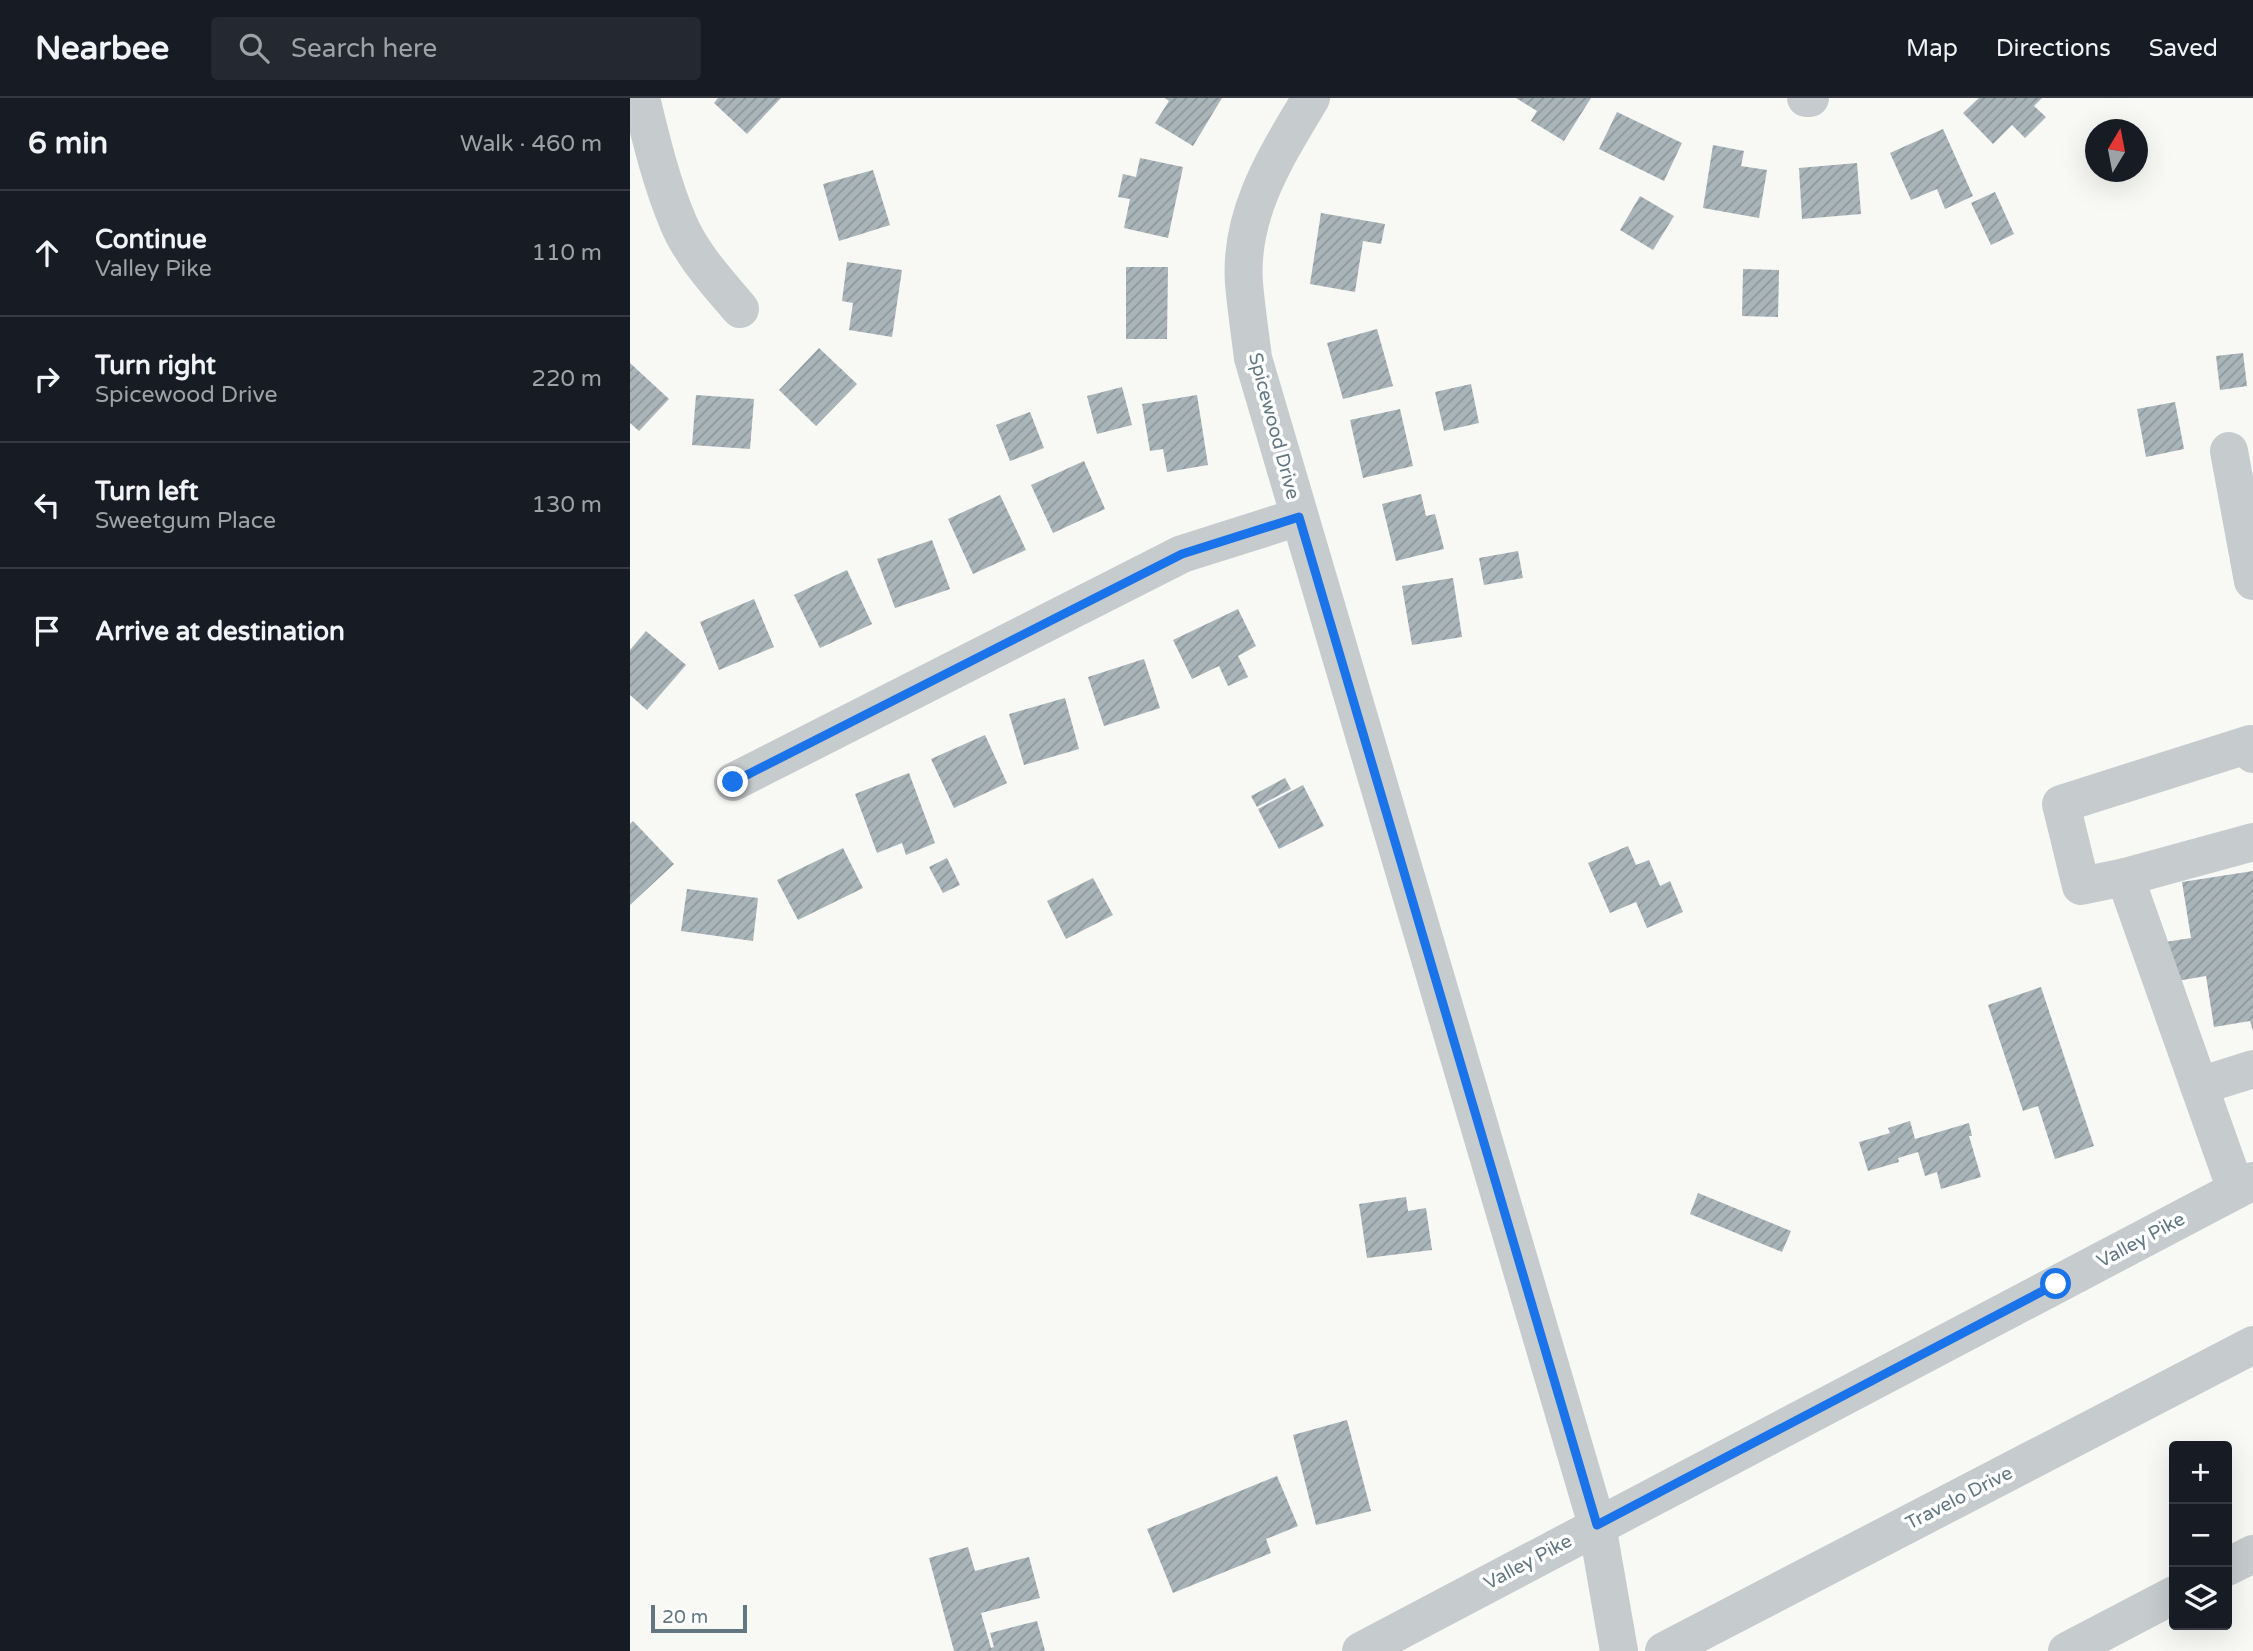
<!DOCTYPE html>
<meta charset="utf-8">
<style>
:root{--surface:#171b24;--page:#242831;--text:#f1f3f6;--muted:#9ea1a6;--line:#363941}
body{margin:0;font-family:"Varela Round",sans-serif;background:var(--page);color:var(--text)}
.controls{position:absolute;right:21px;bottom:21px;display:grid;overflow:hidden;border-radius:7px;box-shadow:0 7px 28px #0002}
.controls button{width:63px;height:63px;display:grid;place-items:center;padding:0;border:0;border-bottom:2px solid var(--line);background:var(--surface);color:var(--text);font:35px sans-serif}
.compass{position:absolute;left:1455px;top:21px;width:63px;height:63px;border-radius:50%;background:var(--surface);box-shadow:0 7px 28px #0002;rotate:10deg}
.scale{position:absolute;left:21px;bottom:18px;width:96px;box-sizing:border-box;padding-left:7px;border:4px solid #627782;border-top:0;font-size:19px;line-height:24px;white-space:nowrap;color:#627782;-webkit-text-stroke:5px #fff;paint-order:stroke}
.stop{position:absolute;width:21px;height:21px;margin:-16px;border:5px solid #1a73e8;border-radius:50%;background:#fff}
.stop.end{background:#1a73e8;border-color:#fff;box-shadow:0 2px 7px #0008}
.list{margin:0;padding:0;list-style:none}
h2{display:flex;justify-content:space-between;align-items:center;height:91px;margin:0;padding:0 28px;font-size:30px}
h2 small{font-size:23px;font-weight:400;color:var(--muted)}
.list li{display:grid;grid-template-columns:46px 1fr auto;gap:21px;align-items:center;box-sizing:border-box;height:126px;padding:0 28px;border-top:2px solid var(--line)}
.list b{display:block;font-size:26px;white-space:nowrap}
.list p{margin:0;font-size:23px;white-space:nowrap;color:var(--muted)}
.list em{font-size:23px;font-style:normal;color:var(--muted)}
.icon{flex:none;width:38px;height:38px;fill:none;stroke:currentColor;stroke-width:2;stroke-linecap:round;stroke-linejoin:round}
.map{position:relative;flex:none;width:1623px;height:1553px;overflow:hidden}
header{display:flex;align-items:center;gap:42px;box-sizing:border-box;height:98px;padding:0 35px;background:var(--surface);border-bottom:2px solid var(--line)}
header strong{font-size:33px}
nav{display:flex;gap:38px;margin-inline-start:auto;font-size:24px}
.search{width:490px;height:63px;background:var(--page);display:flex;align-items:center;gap:18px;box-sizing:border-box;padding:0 24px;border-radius:7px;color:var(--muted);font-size:26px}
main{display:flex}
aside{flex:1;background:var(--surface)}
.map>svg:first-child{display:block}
</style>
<header>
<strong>Nearbee</strong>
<div class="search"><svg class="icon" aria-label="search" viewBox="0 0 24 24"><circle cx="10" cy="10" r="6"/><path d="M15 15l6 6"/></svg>Search here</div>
<nav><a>Map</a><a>Directions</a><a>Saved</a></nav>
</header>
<main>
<aside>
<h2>6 min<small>Walk · 460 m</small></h2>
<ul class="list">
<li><svg class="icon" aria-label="ahead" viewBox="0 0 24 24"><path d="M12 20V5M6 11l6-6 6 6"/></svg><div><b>Continue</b><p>Valley Pike</p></div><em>110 m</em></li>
<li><svg class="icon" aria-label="right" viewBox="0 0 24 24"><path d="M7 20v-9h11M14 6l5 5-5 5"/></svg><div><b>Turn right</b><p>Spicewood Drive</p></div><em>220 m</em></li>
<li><svg class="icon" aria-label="left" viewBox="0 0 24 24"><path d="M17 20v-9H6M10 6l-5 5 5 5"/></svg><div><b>Turn left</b><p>Sweetgum Place</p></div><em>130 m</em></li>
<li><svg class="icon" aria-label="arrive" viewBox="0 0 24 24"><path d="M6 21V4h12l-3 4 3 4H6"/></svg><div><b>Arrive at destination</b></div></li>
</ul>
</aside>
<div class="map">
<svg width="1623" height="1553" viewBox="0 0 1623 1553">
<defs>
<pattern id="building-hatch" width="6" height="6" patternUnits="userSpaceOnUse" patternTransform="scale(1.75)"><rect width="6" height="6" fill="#aab5b9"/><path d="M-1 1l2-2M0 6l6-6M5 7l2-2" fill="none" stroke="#8e989c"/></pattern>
</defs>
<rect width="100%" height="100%" fill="#f8f8f5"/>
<g fill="url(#building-hatch)">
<polygon points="88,0 151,0 117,36 84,5"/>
<polygon points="535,0 592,0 563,48 525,25 539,3"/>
<polygon points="886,0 961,0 934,43 901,23 907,13"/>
<polygon points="1349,0 1412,0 1404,8 1416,19 1395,40 1382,27 1363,46 1333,15"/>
<polygon points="987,14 1052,45 1034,83 969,51"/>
<polygon points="1313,31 1343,98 1315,111 1307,91 1281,102 1260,55"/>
<polygon points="1083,47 1114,53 1111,68 1137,72 1129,120 1073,110"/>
<polygon points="510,60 553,69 538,140 494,130 500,101 488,99 493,76 506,79"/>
<polygon points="1227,65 1231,116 1172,121 1169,70"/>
<polygon points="243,72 260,127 209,143 193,86"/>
<polygon points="1365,94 1384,136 1361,147 1341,105"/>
<polygon points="1010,98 1044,118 1023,152 990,132"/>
<polygon points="691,115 755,126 751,146 733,143 725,194 680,186"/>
<polygon points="217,164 272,172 262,239 219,232 223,205 212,203"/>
<polygon points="496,169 538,169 537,241 496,241"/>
<polygon points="1113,171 1149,172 1148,219 1112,218"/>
<polygon points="747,231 763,288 713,301 697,245"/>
<polygon points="189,250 227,286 186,328 149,292"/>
<polygon points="1613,255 1617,288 1590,292 1586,258"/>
<polygon points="0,265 39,301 9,333 0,325"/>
<polygon points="841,286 849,325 814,333 805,294"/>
<polygon points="492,289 502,327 467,336 457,298"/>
<polygon points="66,297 124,301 120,351 62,347"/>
<polygon points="567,297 578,367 537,374 533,351 520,353 512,306"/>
<polygon points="1545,304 1554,351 1516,359 1507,311"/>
<polygon points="770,311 783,368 733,380 720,322"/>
<polygon points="400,314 414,350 380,363 366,327"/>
<polygon points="454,363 475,411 423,435 401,387"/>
<polygon points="791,396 796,418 805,416 814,451 766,463 752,406"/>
<polygon points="370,397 396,452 343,476 318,421"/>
<polygon points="302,442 320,491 265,510 247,461"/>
<polygon points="888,453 893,480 854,487 849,460"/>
<polygon points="217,472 242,526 190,550 164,497"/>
<polygon points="823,480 832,539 782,547 772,488"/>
<polygon points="124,501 144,549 89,572 70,524"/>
<polygon points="608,511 626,548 608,558 618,579 598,588 589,568 562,581 543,542"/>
<polygon points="16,533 56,567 17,612 0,597 0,552"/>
<polygon points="514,561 530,610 474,628 458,579"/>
<polygon points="435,600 449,651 394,667 379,616"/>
<polygon points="355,637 377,685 324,710 301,661"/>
<polygon points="279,675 305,745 276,757 272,745 247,755 225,696"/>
<polygon points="655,680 661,691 627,709 621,698"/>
<polygon points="673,687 694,728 649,751 628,711"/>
<polygon points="3,723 44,766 0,807 0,726"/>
<polygon points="998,748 1006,767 1019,762 1030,788 1040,783 1053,814 1017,830 1006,804 980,815 958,765"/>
<polygon points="213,750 233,790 168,822 147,782"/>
<polygon points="317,760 330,787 313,795 299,769"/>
<polygon points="1623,773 1623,933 1620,923 1584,929 1576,878 1535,885 1529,845 1561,840 1552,784"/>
<polygon points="463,780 483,817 436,841 417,803"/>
<polygon points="57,791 128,800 123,843 51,833"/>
<polygon points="1411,889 1464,1048 1425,1061 1408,1008 1393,1013 1358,907"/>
<polygon points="1280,1023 1285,1041 1339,1025 1342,1038 1339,1038 1351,1079 1311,1091 1307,1074 1295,1078 1288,1054 1268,1060 1269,1064 1238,1073 1229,1044 1260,1035 1258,1030"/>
<polygon points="1068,1095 1161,1133 1152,1154 1060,1116"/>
<polygon points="776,1099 778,1113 796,1110 802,1152 737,1160 729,1106"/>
<polygon points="717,1322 741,1413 686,1427 663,1337"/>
<polygon points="647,1378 668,1428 636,1441 641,1455 543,1495 517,1431"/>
<polygon points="338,1449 345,1473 399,1459 410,1500 351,1515 361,1550 364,1549 360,1535 407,1523 415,1553 324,1553 299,1460"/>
</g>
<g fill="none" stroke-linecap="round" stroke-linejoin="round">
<g stroke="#c6cbcd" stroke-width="38">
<path d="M 11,0 C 21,41 31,84 48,124 C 61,156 88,185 110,211"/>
<path d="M 681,0 C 647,57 609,115 614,185 C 616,210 620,235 623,260 L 967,1427 L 989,1553"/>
<polyline points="1176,0 1180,0"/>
<polyline points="1599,353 1623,483"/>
<polyline points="103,684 552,456 669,419"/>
<polyline points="1495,779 1623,744"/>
<polyline points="1569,988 1623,971"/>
<polyline points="1606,1092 1495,779 1451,788 1431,706 1620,646 1623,656"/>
<polyline points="1597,1469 1623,1456"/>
<polyline points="731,1553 1623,1083"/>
<polyline points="1034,1553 1623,1247"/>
<polyline points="1437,1553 1544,1497"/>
</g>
</g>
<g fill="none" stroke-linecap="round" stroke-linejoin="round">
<polyline stroke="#1a73e8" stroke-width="9" points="103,684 552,456 669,419 967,1427 1426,1186"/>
</g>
<g text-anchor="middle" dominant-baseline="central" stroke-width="7" stroke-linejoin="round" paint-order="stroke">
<g font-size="19" fill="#627782" stroke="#fff">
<text transform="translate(644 328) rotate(75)">Spicewood Drive</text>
<text transform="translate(1511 1142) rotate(-28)">Valley Pike</text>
<text transform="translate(1329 1400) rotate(-27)">Travelo Drive</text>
<text transform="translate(898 1464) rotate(-28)">Valley Pike</text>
</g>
</g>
</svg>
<div class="controls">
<button>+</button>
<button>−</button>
<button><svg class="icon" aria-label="layers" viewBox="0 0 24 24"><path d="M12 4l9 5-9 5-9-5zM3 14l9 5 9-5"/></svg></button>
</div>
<svg class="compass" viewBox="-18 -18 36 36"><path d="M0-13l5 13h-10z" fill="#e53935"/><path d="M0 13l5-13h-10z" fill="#9ea1a6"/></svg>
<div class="scale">20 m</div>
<div class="stop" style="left:1426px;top:1186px"></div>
<div class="stop end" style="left:103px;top:684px"></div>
</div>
</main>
